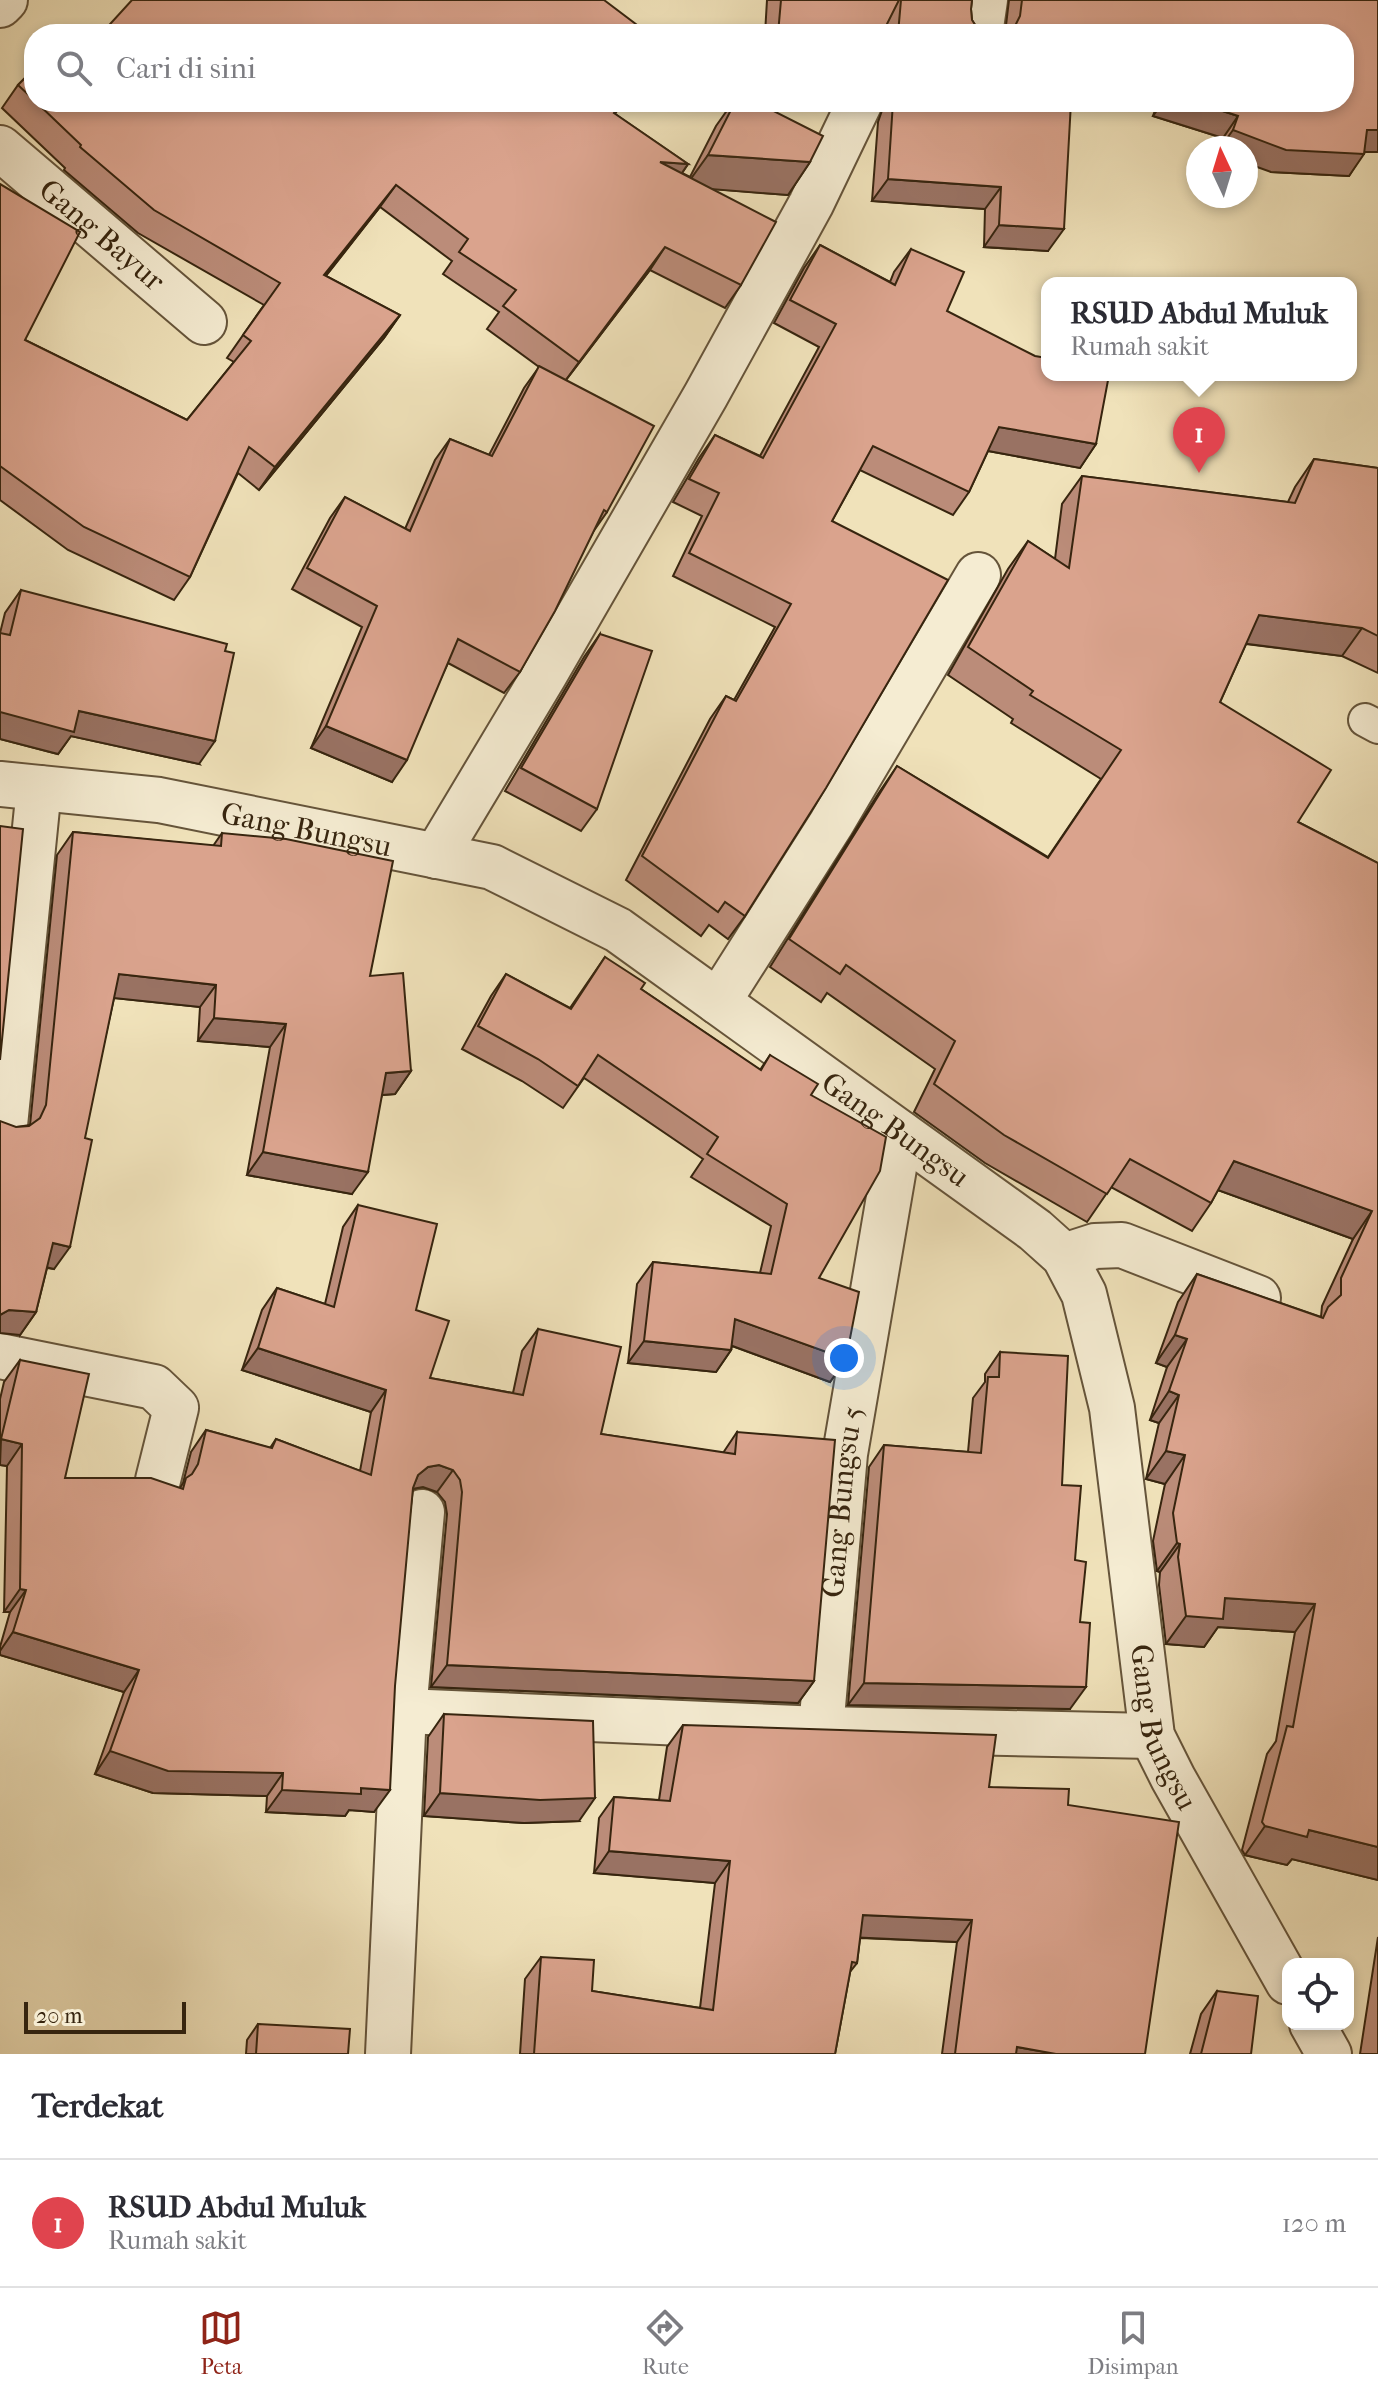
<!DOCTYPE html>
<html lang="id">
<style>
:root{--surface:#fff;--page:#f7f7f7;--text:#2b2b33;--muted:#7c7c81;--line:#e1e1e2;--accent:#8f2418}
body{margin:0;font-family:"IM FELL French Canon",serif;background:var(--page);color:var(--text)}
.controls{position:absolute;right:24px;bottom:24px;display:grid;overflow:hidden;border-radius:16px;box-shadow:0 4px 12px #0003}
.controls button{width:72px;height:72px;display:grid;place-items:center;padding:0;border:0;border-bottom:2px solid var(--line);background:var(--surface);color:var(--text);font:40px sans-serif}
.compass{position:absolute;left:1186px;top:136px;width:72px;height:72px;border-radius:50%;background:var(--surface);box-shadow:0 4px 12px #0003;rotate:356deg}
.scale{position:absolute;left:24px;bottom:20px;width:162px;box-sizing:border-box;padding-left:8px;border:4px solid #37250f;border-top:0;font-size:22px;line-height:28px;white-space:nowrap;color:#37250f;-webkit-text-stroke:6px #f5ecd2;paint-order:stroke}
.you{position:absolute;left:844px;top:1358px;width:28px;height:28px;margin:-20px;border:6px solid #fff;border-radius:50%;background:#1a73e8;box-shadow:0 0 0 12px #1a73e833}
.badge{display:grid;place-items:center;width:52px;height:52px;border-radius:50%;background:var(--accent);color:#fff;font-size:26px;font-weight:700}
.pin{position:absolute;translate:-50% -66px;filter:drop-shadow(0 2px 4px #0008)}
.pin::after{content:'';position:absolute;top:42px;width:28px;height:24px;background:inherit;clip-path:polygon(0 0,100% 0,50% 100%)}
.popup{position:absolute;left:1041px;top:277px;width:316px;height:104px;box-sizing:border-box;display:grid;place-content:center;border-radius:16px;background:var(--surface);filter:drop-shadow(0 2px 6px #0005);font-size:26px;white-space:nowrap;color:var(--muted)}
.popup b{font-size:30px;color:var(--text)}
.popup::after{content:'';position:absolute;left:50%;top:100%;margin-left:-16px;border:16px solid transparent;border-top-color:var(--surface)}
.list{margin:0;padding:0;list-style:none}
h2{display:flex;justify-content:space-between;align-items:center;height:104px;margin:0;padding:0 32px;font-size:34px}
h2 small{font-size:26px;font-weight:400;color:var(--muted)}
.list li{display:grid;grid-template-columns:52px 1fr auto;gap:24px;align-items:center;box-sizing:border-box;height:128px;padding:0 32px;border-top:2px solid var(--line)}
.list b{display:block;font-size:30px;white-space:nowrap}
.list p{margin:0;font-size:26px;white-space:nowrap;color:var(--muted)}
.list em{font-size:26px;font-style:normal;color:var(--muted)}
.icon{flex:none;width:44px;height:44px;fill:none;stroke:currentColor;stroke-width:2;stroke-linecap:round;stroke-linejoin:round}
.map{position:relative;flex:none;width:1378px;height:2054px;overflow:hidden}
.search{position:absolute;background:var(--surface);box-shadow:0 4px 12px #0003;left:24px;right:24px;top:24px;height:88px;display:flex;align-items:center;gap:20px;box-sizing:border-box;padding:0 28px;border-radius:32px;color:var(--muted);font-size:30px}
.sheet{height:232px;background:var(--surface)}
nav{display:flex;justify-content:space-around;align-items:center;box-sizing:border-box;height:112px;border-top:2px solid var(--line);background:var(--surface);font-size:22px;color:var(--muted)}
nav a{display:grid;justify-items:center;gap:4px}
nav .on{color:var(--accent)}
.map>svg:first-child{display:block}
</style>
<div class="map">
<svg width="1378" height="2054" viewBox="0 0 1378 2054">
<rect width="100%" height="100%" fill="#f0e2ba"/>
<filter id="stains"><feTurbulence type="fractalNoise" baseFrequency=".0025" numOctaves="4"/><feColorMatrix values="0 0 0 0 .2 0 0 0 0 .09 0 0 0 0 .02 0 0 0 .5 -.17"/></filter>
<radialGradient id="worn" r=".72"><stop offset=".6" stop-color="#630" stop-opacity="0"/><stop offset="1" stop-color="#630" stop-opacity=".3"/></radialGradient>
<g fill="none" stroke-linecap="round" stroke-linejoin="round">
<g stroke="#65543a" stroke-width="36">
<polyline id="service" points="1365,720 1378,727"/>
</g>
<g stroke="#65543a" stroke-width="48">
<g id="minor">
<polyline points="980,34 985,0"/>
<path id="s1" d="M 0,148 L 204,322"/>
<path id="s2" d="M 0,784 L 159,800 L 492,867 L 618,930 L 1035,1230 L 1064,1256 L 1084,1294 L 1112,1408 L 1152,1736 L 1173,1778 L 1288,1982"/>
<polyline points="436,856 545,674 706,395 811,204 860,102"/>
<polyline points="718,1002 831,824 978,575"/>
<polyline points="0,1124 5,1125 39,788"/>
<polyline points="1064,1256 1095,1246 1122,1245 1258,1298"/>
<polyline points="0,1356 154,1387 176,1408 158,1480"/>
<polyline points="404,1711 821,1729 1152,1736"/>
<path id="s3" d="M 821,1729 L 845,1454 L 900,1133"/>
<polyline points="1312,2024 1329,2054"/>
<polyline points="388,2054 404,1711 422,1512"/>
</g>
</g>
<g stroke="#65543a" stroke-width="48">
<polyline id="tertiary" points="0,5 5,0"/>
</g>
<use href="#service" stroke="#f5ecd2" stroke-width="32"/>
<use href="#minor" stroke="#f5ecd2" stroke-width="44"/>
<use href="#tertiary" stroke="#f5ecd2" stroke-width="44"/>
</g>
<g fill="#bb8c79" stroke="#37250f" stroke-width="2">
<polygon points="767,0 972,0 971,9 972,20 979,31 986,34 885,34 885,28 882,34 765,34"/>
<polygon points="1009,0 1378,0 1378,152 1364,152 1349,176 1271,172 1246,148 1219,148 1223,138 1153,116 1158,102 1344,102 1005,34"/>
<polygon points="34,69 34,102 623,102 615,114 688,164 682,173 690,177 716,126 733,102 756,102 810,162 788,195 713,189 741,285 725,308 650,270 566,380 607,512 593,532 520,672 504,693 448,663 392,782 311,748 362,627 292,589 330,518 345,497 405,529 435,460 450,439 489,455 524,388 539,367 487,329 499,312 443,274 452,261 380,207 326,276 400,315 384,338 259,490 238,473 190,577 174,600 68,550 0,500 0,184 25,340 187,420 234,362 227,358 264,305 138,233 64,170 65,168 2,108 18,85"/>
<polygon points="885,102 1071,102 1048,251 984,247 985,209 872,201 878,122"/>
<polygon points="820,245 890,282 894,272 911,249 947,311 1096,444 1080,468 988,451 969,492 953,515 860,470 832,521 745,916 728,939 709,925 701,936 626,880 710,719 726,696 734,700 775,627 673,576 702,516 673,502 699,458 715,435 760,456 819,347 774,323 804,268"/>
<polygon points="1314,459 1378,468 1378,673 1342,656 1246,644 1220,702 1298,822 1378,863 1378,1880 1292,1859 1287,1865 1245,1855 1242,1850 1267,1754 1276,1741 1295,1632 1218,1627 1204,1647 1166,1644 1159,1585 1160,1572 1157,1571 1153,1541 1165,1484 1146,1479 1159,1423 1150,1420 1167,1367 1156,1363 1178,1302 1197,1274 1321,1317 1322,1306 1353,1239 1218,1190 1211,1203 1192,1231 1111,1187 1087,1222 985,1163 914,1112 935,1069 827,993 821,1002 770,967 878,794 897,766 1048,857 1101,779 1011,723 1013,719 948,675 1008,569 1028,541 1055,559 1062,504 1082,476 1288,502 1295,487"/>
<polygon points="21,590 199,764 71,736 58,754 0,739 0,633 5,613"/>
<polygon points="600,634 597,809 581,831 505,791 584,657"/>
<polygon points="73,832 213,846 222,833 370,976 411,1071 395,1094 382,1095 352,1194 247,1175 270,1047 198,1041 200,1007 114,998 54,1269 47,1268 36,1312 20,1335 16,1127 30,1125 57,855"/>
<polygon points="605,957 641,989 760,1070 770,1055 811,1095 819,1278 846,1359 830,1382 732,1346 731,1350 716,1372 628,1363 637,1284 653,1262 760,1273 771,1226 691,1177 703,1159 584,1078 563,1108 522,1081 462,1049 491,996 506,974 570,1008"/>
<polygon points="358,1205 416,1310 430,1378 513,1393 522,1351 538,1329 601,1434 723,1453 737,1432 814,1681 798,1703 431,1687 447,1514 445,1502 437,1492 423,1487 413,1489 374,1812 349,1810 345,1816 266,1812 267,1796 153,1793 95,1774 124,1692 0,1655 0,1647 10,1612 4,1612 7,1466 0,1465 0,1399 4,1382 20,1360 65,1478 180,1488 183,1483 191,1452 206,1430 270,1448 276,1439 360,1471 371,1412 242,1370 262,1310 277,1288 325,1304 343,1227"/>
<polygon points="1000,1352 1062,1485 1075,1560 1070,1709 848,1705 869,1467 884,1445 968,1452 973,1398 985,1382 985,1374"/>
<polygon points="444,1714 579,1821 524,1823 424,1816 428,1737"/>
<polygon points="683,1725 989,1787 1068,1805 1145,2054 942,2054 957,1942 860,1938 857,1963 850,1972 835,2054 520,2054 525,1979 541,1957 592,1991 700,2008 715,1883 594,1873 599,1818 614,1797 659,1800 667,1747"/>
<polygon points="1378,1937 1378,2054 1360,2054"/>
<polygon points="1217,1991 1251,2054 1190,2054 1201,2014"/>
<polygon points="258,2024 348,2054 246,2054 247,2040"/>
</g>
<g fill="#997263" stroke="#37250f" stroke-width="2">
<polygon points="1163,102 1195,102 1238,116 1223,138 1153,116"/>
<polygon points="1233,130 1364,154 1349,176 1271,172 1246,163 1246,148 1220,148"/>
<polygon points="1367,130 1378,130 1378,152 1352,152"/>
<polygon points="708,155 810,162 788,195 685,187"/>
<polygon points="660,162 688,164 673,186"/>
<polygon points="888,179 1001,187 985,209 872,201"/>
<polygon points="396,185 380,207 308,298 324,275"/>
<polygon points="999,225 1064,229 1048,251 984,247"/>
<polygon points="665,247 650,270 563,384 579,362"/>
<polygon points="400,315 384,338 259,490 275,467"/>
<polygon points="999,427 1096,444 1080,468 983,450"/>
<polygon points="1259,615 1362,628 1342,656 1240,643"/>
<polygon points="79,711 215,741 199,764 71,736 58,754 0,739 0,712"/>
<polygon points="326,726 407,760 392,782 311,748"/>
<polygon points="119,974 216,985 200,1007 104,997"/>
<polygon points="214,1018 286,1024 270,1047 198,1041"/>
<polygon points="411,1071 395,1094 370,1096 386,1073"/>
<polygon points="263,1152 368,1172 352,1194 247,1175"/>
<polygon points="1234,1161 1372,1211 1353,1239 1215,1189"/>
<polygon points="53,1243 70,1247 54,1269 37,1265"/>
<polygon points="9,1310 36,1312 20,1335 0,1333 0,1315"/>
<polygon points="735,1319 846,1359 830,1382 719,1341"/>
<polygon points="1175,1335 1187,1339 1167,1367 1156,1363"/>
<polygon points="644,1341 731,1350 716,1372 628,1363"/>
<polygon points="258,1348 386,1390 371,1412 242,1370"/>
<polygon points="1169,1391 1179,1395 1159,1423 1150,1420"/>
<polygon points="1,1439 22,1444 7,1466 0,1465"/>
<polygon points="1166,1451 1185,1455 1165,1484 1146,1479"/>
<polygon points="439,1465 453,1470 437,1492 423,1487 412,1489 418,1475 428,1467"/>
<polygon points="1177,1543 1180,1544 1160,1572 1157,1571"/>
<polygon points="20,1589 26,1590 10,1612 4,1612"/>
<polygon points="1225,1598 1315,1604 1295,1632 1218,1627 1204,1647 1166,1644 1186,1616"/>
<polygon points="13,1632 139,1670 124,1692 0,1655 0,1651"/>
<polygon points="447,1665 814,1681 798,1703 431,1687"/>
<polygon points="864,1683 1086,1687 1070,1709 848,1705"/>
<polygon points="110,1751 283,1773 267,1796 153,1793 95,1774"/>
<polygon points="361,1788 390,1790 374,1812 349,1810 345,1816 266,1812 282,1790"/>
<polygon points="440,1793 595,1798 579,1821 524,1823 424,1816"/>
<polygon points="1265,1826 1309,1830 1378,1847 1378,1880 1292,1859 1287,1865 1245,1855"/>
<polygon points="609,1851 730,1861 715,1883 594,1873"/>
<polygon points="863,1915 972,1920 957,1942 847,1937"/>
<polygon points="1017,2047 1056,2054 1012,2054"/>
</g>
<g fill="#daa38d" stroke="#37250f" stroke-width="2">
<polygon points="132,0 604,0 649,34 101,34"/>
<polygon points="781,0 899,0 882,34 778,34"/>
<polygon points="901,0 972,0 971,9 972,20 979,31 986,34 898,34"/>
<polygon points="1022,0 1378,0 1378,130 1367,130 1364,154 1286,150 1233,130 1238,116 1195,102 1344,102 1344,34 1006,34 1014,28 1020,16"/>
<polygon points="34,69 34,100 18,85"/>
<polygon points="36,102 622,102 614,113 688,164 660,162 776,222 741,285 665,247 579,362 503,306 516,290 459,252 468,239 396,185 324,275 400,315 275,467 249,447 190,577 84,527 0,466 0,184 80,232 25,340 187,420 251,341 243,335 280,283 154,210 80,147 81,145"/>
<polygon points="735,102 756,102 823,136 810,162 708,155"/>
<polygon points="893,102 1071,102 1064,229 999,225 1001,187 888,179"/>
<polygon points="820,245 895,285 911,249 964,272 947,311 1035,356 1047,358 1047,375 1109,375 1096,444 999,427 969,492 873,446 832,521 948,580 826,788 745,916 725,902 718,912 642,856 726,696 736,701 791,604 689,553 719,493 689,479 715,435 763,458 836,324 790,300"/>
<polygon points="539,366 654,426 607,512 604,510 555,611 520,672 458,639 407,760 326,726 377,606 307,568 345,497 410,531 450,439 492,456"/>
<polygon points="1314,459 1378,468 1378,636 1362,628 1259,615 1220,702 1331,770 1298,822 1378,863 1378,1847 1309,1830 1307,1837 1265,1826 1262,1822 1287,1726 1293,1727 1315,1604 1225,1598 1223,1619 1186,1616 1178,1557 1180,1544 1177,1543 1173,1513 1185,1455 1166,1451 1179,1395 1169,1391 1187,1339 1175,1335 1197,1274 1323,1318 1328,1307 1341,1295 1341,1278 1372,1211 1234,1161 1211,1203 1130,1159 1107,1194 1004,1135 934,1084 955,1041 846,965 840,974 789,939 897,766 1048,858 1121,750 1030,695 1033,691 968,647 1028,541 1069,568 1082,476 1295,503"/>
<polygon points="21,590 227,644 225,651 234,653 215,741 79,711 74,732 0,712 0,633 10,635"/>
<polygon points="600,634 652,651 597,809 521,768"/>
<polygon points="0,826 23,829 0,1060"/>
<polygon points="73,832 221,846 222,833 286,839 393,861 370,976 403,973 411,1071 386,1073 368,1172 263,1152 286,1024 214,1018 216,985 119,974 85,1138 92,1140 70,1247 53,1243 36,1312 9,1310 0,1315 0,1121 16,1127 29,1126 40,1118 46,1105"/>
<polygon points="605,957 645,983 641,989 761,1070 770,1055 818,1084 811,1095 886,1137 880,1171 819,1278 859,1292 846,1359 735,1319 731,1350 644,1341 653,1262 771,1274 787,1204 707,1154 718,1137 598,1055 578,1086 538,1059 478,1026 506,974 571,1009"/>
<polygon points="358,1205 437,1224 416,1310 449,1321 430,1378 523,1395 538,1329 621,1347 601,1434 735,1454 737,1432 835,1440 814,1681 447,1665 462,1492 460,1480 453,1470 439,1465 428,1467 418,1475 413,1488 395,1686 390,1790 361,1788 361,1794 282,1790 283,1773 168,1771 110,1751 139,1670 13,1632 26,1590 20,1589 22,1444 1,1439 20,1360 89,1374 65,1478 151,1478 183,1489 186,1478 192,1474 198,1464 206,1430 272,1448 276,1439 371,1475 386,1390 258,1348 277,1288 334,1307"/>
<polygon points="1000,1352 1068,1356 1062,1485 1081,1486 1075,1560 1086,1562 1080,1622 1090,1623 1086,1687 864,1683 884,1445 981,1453 988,1377 999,1377"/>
<polygon points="444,1714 593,1721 595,1798 540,1800 440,1793"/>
<polygon points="683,1725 996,1735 989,1787 1069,1789 1068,1805 1179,1822 1145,2054 1056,2054 1017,2047 1016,2054 955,2054 972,1920 863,1915 857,1963 852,1962 835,2054 534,2054 541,1957 594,1960 592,1991 713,2010 730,1861 609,1851 614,1797 670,1801"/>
<polygon points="1217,1991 1258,1996 1251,2054 1201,2054"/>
<polygon points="258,2024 350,2029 348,2054 256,2054"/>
</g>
<g text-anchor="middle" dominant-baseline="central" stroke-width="6" stroke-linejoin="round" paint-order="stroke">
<g font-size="30" fill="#37250f" stroke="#f5ecd2">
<text stroke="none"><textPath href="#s1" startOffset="134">Gang Bayur</textPath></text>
<text stroke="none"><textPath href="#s2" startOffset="310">Gang Bungsu</textPath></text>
<text stroke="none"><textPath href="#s2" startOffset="982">Gang Bungsu</textPath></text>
<text stroke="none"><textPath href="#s3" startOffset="228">Gang Bungsu 5</textPath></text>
<text stroke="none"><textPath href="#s2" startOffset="1678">Gang Bungsu</textPath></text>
</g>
</g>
<rect width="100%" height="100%" filter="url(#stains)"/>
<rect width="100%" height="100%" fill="url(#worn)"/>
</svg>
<div class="controls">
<button><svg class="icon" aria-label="locate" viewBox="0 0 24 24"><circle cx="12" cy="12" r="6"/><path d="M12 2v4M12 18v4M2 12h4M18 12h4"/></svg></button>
</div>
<svg class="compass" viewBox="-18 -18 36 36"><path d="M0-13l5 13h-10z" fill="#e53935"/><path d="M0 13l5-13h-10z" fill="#7c7c81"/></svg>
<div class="scale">20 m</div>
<div class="you"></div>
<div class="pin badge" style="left:1199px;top:473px;background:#e0444e">1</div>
<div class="popup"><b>RSUD Abdul Muluk</b>Rumah sakit</div>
<div class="search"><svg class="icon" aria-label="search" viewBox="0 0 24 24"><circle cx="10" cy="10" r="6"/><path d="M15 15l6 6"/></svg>Cari di sini</div>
</div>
<section class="sheet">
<h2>Terdekat<small></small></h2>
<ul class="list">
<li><span class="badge" style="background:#e0444e">1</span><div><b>RSUD Abdul Muluk</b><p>Rumah sakit</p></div><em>120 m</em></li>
</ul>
</section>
<nav>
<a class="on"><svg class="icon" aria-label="map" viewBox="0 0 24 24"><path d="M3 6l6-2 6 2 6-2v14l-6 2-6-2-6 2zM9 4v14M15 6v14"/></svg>Peta</a>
<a><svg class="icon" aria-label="directions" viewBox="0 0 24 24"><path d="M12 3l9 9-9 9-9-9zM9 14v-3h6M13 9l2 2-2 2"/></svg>Rute</a>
<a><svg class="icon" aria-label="saved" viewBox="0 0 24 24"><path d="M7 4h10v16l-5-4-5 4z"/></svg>Disimpan</a>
</nav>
